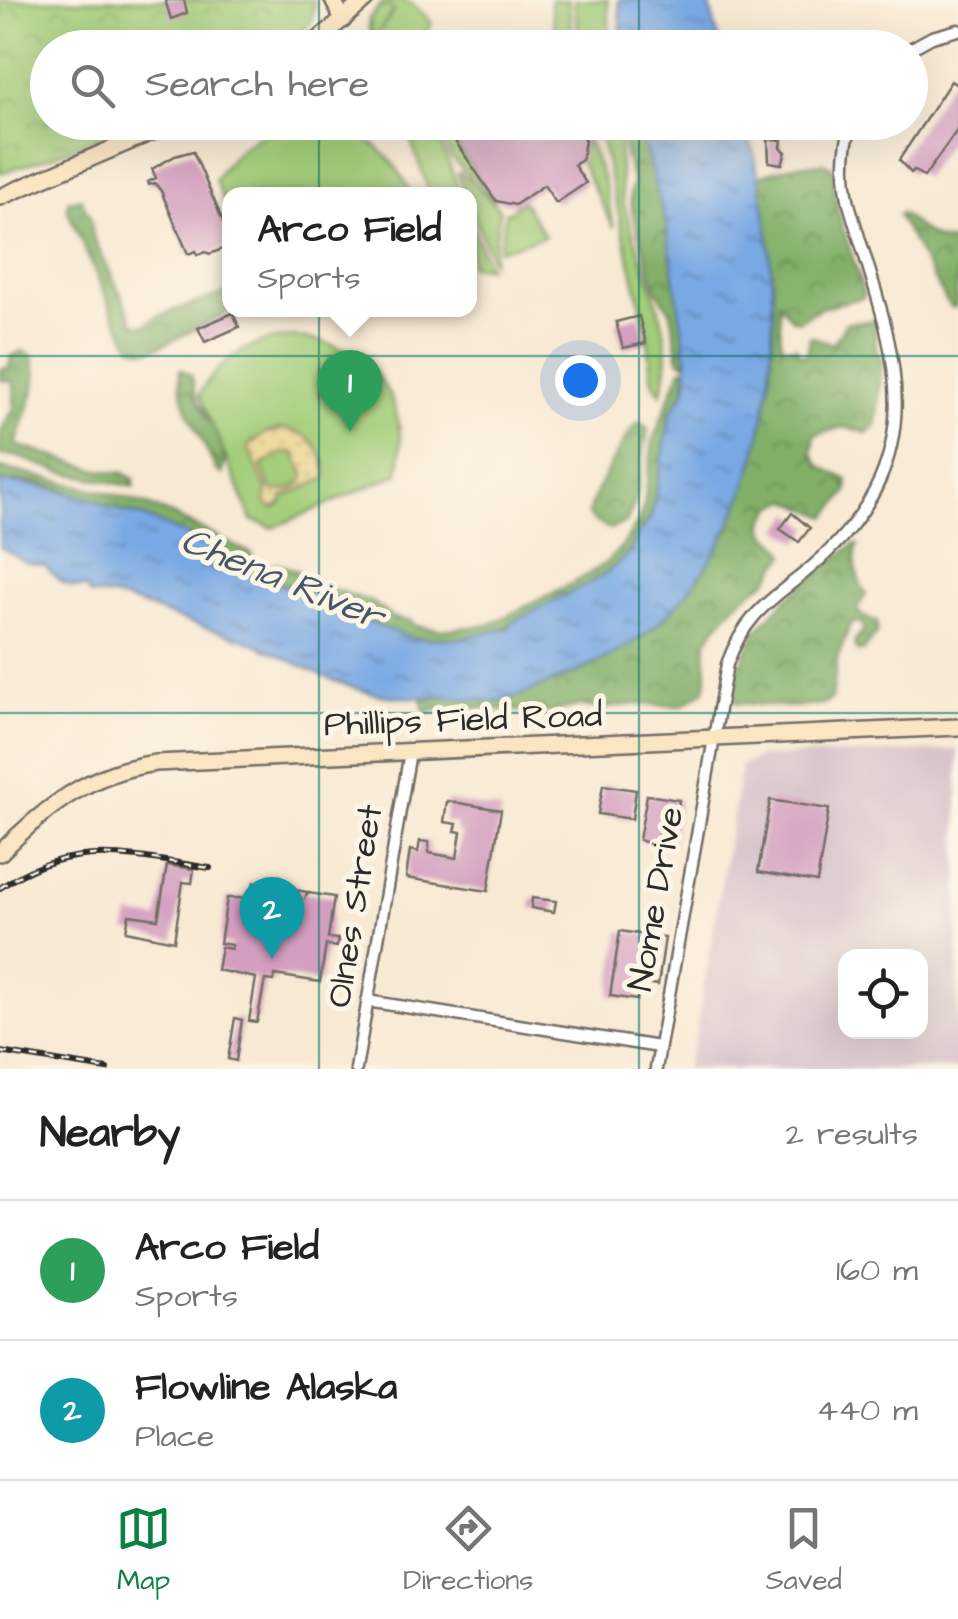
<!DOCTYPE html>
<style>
:root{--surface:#fff;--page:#f6f6f6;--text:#222;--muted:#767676;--line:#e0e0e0;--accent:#0b8043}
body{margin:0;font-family:"Architects Daughter",sans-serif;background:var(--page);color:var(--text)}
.controls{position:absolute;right:30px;bottom:30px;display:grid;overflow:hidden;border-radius:20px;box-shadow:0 10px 40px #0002}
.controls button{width:90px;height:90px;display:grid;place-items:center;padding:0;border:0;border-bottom:2px solid var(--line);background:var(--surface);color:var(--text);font:50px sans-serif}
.you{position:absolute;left:580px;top:380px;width:35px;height:35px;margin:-25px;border:8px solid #fff;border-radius:50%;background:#1a73e8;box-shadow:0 0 0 15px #1a73e833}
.badge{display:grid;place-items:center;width:65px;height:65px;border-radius:50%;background:var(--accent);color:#fff;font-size:32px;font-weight:700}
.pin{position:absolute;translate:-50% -82px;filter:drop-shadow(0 2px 5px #0008)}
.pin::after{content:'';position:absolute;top:52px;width:35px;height:30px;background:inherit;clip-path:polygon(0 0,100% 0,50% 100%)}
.popup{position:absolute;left:222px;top:187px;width:255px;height:130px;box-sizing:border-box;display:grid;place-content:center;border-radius:20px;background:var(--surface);filter:drop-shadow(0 2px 8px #0005);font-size:32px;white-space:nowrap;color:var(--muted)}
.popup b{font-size:38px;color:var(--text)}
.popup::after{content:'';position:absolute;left:50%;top:100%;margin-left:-20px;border:20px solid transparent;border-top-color:var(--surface)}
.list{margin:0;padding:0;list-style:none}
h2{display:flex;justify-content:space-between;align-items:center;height:130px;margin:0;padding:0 40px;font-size:42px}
h2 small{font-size:32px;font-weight:400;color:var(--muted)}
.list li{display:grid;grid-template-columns:65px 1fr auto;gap:30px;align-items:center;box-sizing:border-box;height:140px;padding:0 40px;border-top:2px solid var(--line)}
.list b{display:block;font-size:38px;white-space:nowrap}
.list p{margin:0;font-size:32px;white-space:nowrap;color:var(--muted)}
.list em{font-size:32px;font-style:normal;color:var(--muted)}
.icon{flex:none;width:55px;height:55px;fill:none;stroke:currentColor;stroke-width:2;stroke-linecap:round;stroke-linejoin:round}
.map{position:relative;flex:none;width:958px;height:1069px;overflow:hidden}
.search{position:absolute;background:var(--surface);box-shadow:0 10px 40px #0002;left:30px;right:30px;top:30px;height:110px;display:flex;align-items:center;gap:25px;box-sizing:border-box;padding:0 35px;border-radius:55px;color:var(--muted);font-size:38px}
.sheet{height:410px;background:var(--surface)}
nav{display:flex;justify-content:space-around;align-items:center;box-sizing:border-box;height:140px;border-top:2px solid var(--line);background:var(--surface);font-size:28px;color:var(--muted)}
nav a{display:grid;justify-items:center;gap:5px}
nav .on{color:var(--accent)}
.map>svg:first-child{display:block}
</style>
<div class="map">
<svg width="958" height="1069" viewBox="0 0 958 1069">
<defs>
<pattern id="forest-crowns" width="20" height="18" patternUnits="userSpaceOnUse" patternTransform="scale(2.5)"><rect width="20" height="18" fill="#82b069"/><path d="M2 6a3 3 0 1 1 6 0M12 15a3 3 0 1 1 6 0" fill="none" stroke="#6b8f57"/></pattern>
<pattern id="sand-dots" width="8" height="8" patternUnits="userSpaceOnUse" patternTransform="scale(2.5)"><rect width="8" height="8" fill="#eeda9e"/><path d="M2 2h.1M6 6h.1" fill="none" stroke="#cb8" stroke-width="1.8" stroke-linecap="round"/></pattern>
<pattern id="park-crowns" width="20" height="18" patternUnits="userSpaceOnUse" patternTransform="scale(2.5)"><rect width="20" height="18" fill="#a3cd79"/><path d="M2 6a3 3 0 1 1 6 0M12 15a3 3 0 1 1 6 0" fill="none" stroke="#8cb069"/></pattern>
<pattern id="garden-dots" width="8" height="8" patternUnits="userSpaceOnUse" patternTransform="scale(2.5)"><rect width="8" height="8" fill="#a3cd79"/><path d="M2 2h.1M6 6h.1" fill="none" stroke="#8cb069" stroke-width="1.8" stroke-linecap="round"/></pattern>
<pattern id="water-ripples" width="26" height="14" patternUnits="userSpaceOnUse" patternTransform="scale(2.5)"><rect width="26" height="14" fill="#79a9e4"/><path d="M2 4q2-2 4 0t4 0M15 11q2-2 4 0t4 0" fill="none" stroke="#638ab9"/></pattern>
</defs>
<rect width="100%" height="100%" fill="#fcf5e5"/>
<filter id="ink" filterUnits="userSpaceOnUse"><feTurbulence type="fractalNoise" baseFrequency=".01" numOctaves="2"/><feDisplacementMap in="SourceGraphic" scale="20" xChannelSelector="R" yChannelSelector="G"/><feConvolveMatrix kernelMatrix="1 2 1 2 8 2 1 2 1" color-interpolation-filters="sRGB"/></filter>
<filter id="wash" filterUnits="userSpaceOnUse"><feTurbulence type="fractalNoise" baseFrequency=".0048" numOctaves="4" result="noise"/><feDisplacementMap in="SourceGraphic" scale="40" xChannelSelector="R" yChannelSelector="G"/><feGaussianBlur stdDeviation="2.25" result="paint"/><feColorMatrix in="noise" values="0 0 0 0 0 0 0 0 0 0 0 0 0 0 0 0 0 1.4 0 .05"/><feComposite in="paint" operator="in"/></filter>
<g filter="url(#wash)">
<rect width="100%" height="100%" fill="#f8e9d3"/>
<path fill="#d2bdc8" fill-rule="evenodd" d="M 958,750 L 958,1069 L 685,1069 L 695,1037 L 741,766 L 759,757 ZM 770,800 L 829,810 L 817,882 L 758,872 ZM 846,956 L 920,956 L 920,1032 L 846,1032 Z"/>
<g fill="#a3cd79" stroke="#677c52" stroke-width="2.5" fill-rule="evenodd">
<path d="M 385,0 C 412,0 414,3 432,23 L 423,36 L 431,47 L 376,47 C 371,38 366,26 370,16 L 370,32 L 378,41 L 376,34 L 394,12 L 390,6 L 377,9 Z"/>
<polygon points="550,0 568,0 574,47 558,47"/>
<polygon points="574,0 608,0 610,47 580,47"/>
<polygon points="447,34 478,37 485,47 444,47"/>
<path d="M 323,123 C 366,131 394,155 411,194 L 230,195 L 230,215 L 215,180 C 239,140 276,121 323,123 Z"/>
<polygon points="407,123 433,123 461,194 430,194 406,127"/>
<polygon points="438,123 442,123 495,202 451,157"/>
<path d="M 597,123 L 619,123 C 620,148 618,176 623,200 C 637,262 683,332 661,394 L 653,382 L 647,332 Z"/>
<polygon points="587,138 603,179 614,228 580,161"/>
<polygon points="460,172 500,210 492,261 470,206 470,195 466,194 458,173"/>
<polygon points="522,200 545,236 499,250 506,211 509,213"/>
<polygon points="470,219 488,267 470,266"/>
<path d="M 295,337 C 371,343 411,399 398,474 L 273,528 L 252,520 L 199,394 C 220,359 253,338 295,337 ZM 279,429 L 325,460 L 327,478 L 283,497 L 282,503 L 275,508 L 252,441 Z"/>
<path d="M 284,451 L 295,453 L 305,477 C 298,489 283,494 271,490 L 261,466 Z"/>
</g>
<g fill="url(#forest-crowns)" stroke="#566e4a" stroke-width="2.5">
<polygon points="624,123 638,123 666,224 687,359 685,363 679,360 671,312 656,289 633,215 630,193 633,183 624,149"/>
<path d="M 824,163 L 833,168 C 832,215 855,253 864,297 L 820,308 L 799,321 L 792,319 L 779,303 L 781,343 L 784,347 L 797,347 L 798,352 L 804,355 L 808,350 L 810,336 L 833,344 L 846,323 L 872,320 L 875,324 L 876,349 L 882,361 L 876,426 L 867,433 L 843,427 L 815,435 L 812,453 L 820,466 L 848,480 L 847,492 L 827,517 L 788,500 L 774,507 L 763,524 C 766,541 781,540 786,555 C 776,564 776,570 768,579 C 763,584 755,588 749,593 C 738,601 707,634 706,646 C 704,663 711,675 704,691 L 681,706 L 634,704 L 601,709 L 580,705 L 546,713 L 477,708 L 424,712 L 422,700 C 455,692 487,705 520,694 C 562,680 608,662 643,634 C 739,557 776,422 773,305 C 772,261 764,218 758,176 L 795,165 Z"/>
<path d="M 81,198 L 91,219 L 93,236 L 135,324 L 145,325 L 158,316 L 230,291 L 231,310 C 219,317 157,350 147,351 C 140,351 137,349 131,346 L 112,311 L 67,209 L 68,201 Z"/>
<path d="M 901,213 C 918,226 935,247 958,240 L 956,307 L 950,307 L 900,220 L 898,215 Z"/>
<path d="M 23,351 L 33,357 L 36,374 L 34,391 L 16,445 L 98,470 L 124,473 L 134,479 L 134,487 L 61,472 L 16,456 L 0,455 C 0,428 1,429 14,409 L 14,382 L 0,380 L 0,369 L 9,367 L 11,356 Z"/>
<path d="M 687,367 L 684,393 L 671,412 L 651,518 C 641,530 634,547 624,558 C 596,588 550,605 513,622 L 499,632 L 463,638 L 414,639 L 397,635 L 360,619 L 354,610 L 335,599 L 248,574 L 205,543 L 141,516 L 106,507 L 57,487 L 20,481 L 0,482 L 0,468 C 45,478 91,487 136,501 C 176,514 213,536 251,553 L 255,565 L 265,568 L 277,563 L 298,571 L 319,584 L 374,603 L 391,617 L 410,621 L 417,626 L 440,630 L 489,625 L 584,577 L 608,561 L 624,544 L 639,520 L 644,504 L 653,440 L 681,369 Z"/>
<path d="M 180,369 L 191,375 C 194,383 194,393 197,399 C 207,419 233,453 222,474 L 216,470 C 203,439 176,401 180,369 Z"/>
<path d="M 639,422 L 648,428 L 636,500 L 626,523 L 610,529 L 594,521 L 588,514 C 592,497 627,430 639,422 Z"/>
<path d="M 854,544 L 858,545 C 852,560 857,580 866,594 L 857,609 L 862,616 L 877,622 L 877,633 L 862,651 L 857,651 L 854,642 L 864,629 L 862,623 L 851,622 L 837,660 L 832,699 C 814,713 760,703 737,703 L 734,694 L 737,672 L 755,632 L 786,599 Z"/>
</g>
<path fill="url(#sand-dots)" stroke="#8c8264" stroke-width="2.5" fill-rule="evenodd" d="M 284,429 C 313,433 324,451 327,478 L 283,497 L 280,505 L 272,508 L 265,502 L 267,492 L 248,446 L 266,433 ZM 284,452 L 295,453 L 305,477 C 297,492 283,491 271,490 L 261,466 Z"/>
<path fill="url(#park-crowns)" stroke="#677c52" stroke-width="2.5" d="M 0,0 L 313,0 C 318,22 300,35 284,47 L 48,48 L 48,122 L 133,123 L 47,158 L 0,173 Z"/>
<polygon fill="url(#garden-dots)" stroke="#677c52" stroke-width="2.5" points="390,6 394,11 376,35 378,41 371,32 370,17 378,8"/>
<g fill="url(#water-ripples)" stroke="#526a88" stroke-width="2.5">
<polygon points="618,0 708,0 721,47 623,47"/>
<path d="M 638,123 L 746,123 C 790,279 790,492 667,615 C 640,643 600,663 564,677 C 542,685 517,700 493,701 C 475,701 458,697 441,697 C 420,697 402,699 381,695 C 333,686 292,659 248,641 C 225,632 200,627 176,618 C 147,608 122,595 90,595 L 86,588 C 70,589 55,580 46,566 L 27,563 L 0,547 L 0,482 C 39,484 64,491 101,502 L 106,507 L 141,516 L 205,543 L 247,574 L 300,591 L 329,596 L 354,610 L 360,619 L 414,639 L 463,638 L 508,628 L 513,622 L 601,577 L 617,564 L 629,553 L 639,532 L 651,518 L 671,412 L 684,393 L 687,381 L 687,359 L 666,224 Z"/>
</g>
<g id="blocks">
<g fill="#d39ec0">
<polygon points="165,0 184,0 187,13 171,19"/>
<polygon points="951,81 958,86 958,129 924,177 914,170 911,173 899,160"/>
<polygon points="442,122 574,122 585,140 582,160 574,165 586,183 556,203 544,185 515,205 496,201"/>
<polygon points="763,122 797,122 796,131 795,135 776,133 776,130 766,133"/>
<polygon points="768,139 782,140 781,148 786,152 782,164 769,162"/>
<polygon points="193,151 230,238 230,246 210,254 205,252 197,255 196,251 188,254 161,191 155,183 149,185 148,182 156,178 152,169 175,156"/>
<polygon points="233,313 239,327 205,342 198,328"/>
<polygon points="639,316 646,343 623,348 616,322"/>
<polygon points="792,513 810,528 799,542 780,529"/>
<polygon points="603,785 636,790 632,819 598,814"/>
<polygon points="647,795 679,800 672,845 654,842 654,845 639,840"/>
<polygon points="770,800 829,809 817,882 758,872"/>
<polygon points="447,801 501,810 488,891 406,878 410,850 418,852 420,841 429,842 429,853 457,858 461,832 455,831 457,824 444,822"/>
<polygon points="167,865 194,869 192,883 183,882 174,941 126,931 129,915 158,919"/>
<polygon points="254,882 262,883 259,900 280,903 283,888 307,892 306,896 309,893 334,897 328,938 338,939 337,947 326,945 320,982 275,975 274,981 265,980 257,1022 249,1021 256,978 217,970 221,947 231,949 232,945 220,943 227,898 251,898"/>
<polygon points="532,898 556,901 554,912 531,908"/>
<polygon points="620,931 665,938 658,985 640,982 637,1000 610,996"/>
<polygon points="235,1018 242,1020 236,1061 228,1059"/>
</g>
</g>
</g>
<g filter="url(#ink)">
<use href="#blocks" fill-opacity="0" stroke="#736e66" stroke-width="2.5"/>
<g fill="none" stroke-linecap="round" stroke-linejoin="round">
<g stroke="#736e66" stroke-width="15">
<g id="street">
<polyline points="910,49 932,37 958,30"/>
<polyline points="367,1001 659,1047"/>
<polyline points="356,1069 410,752"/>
<path d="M 656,1069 L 727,664 C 750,602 784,595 827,553 C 942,441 886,332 849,204 C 843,176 843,149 852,122"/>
</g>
</g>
<g stroke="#736e66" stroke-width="20">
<g id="secondary">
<polyline points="333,0 343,20"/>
<polyline points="309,48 365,0"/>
<polyline points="0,197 175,122"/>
<path d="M 0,853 C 46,807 89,772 156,763 L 958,727"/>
</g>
</g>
<use href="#street" stroke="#fff" stroke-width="10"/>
<use href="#secondary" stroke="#fbe6c4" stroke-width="15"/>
<g stroke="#2b2b2b" stroke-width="6">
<g id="rail">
<path d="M 0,888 C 70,838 131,856 210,868"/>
<polyline points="0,1052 107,1069"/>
</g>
</g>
<use href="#rail" stroke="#fcf5e5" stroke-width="2.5" stroke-dasharray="8" stroke-linecap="butt"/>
</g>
</g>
<path fill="none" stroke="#0f766e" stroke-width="2.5" stroke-opacity="0.55" d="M 319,0 L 319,48M 639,0 L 639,48M 319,122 L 319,1069M 639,122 L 639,1069M 0,356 L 958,356M 0,713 L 958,713"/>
<g text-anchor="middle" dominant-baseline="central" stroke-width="10" stroke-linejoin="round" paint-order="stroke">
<g font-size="35" fill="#2b2b2b" stroke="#fcf5e5">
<text transform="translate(463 720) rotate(-2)">Phillips Field Road</text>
<text transform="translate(656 899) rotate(-80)">Nome Drive</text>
<text transform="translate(355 906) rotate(-81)">Olnes Street</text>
</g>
<g font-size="38" font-style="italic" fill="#46576c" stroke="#fcf5e5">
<text transform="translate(282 579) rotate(22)">Chena River</text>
</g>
</g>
</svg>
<div class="controls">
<button><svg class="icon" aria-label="locate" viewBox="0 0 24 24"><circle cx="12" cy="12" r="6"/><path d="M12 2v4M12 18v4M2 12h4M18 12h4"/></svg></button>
</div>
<div class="you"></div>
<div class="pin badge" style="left:350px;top:432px;background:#2e9e5b">1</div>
<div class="popup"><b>Arco Field</b>Sports</div>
<div class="pin badge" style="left:272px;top:959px;background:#0f9aa8">2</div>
<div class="search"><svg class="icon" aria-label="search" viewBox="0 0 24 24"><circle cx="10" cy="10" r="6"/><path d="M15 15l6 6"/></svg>Search here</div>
</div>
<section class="sheet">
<h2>Nearby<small>2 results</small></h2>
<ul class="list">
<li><span class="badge" style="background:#2e9e5b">1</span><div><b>Arco Field</b><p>Sports</p></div><em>160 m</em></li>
<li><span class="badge" style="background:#0f9aa8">2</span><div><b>Flowline Alaska</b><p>Place</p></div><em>440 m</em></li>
</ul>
</section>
<nav>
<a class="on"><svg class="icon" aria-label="map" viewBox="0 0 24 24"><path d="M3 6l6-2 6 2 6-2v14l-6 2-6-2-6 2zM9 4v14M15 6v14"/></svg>Map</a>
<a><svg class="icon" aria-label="directions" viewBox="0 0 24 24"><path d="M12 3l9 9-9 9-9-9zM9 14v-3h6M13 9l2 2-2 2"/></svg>Directions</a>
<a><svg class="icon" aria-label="saved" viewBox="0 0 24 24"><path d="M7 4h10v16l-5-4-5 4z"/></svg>Saved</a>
</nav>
